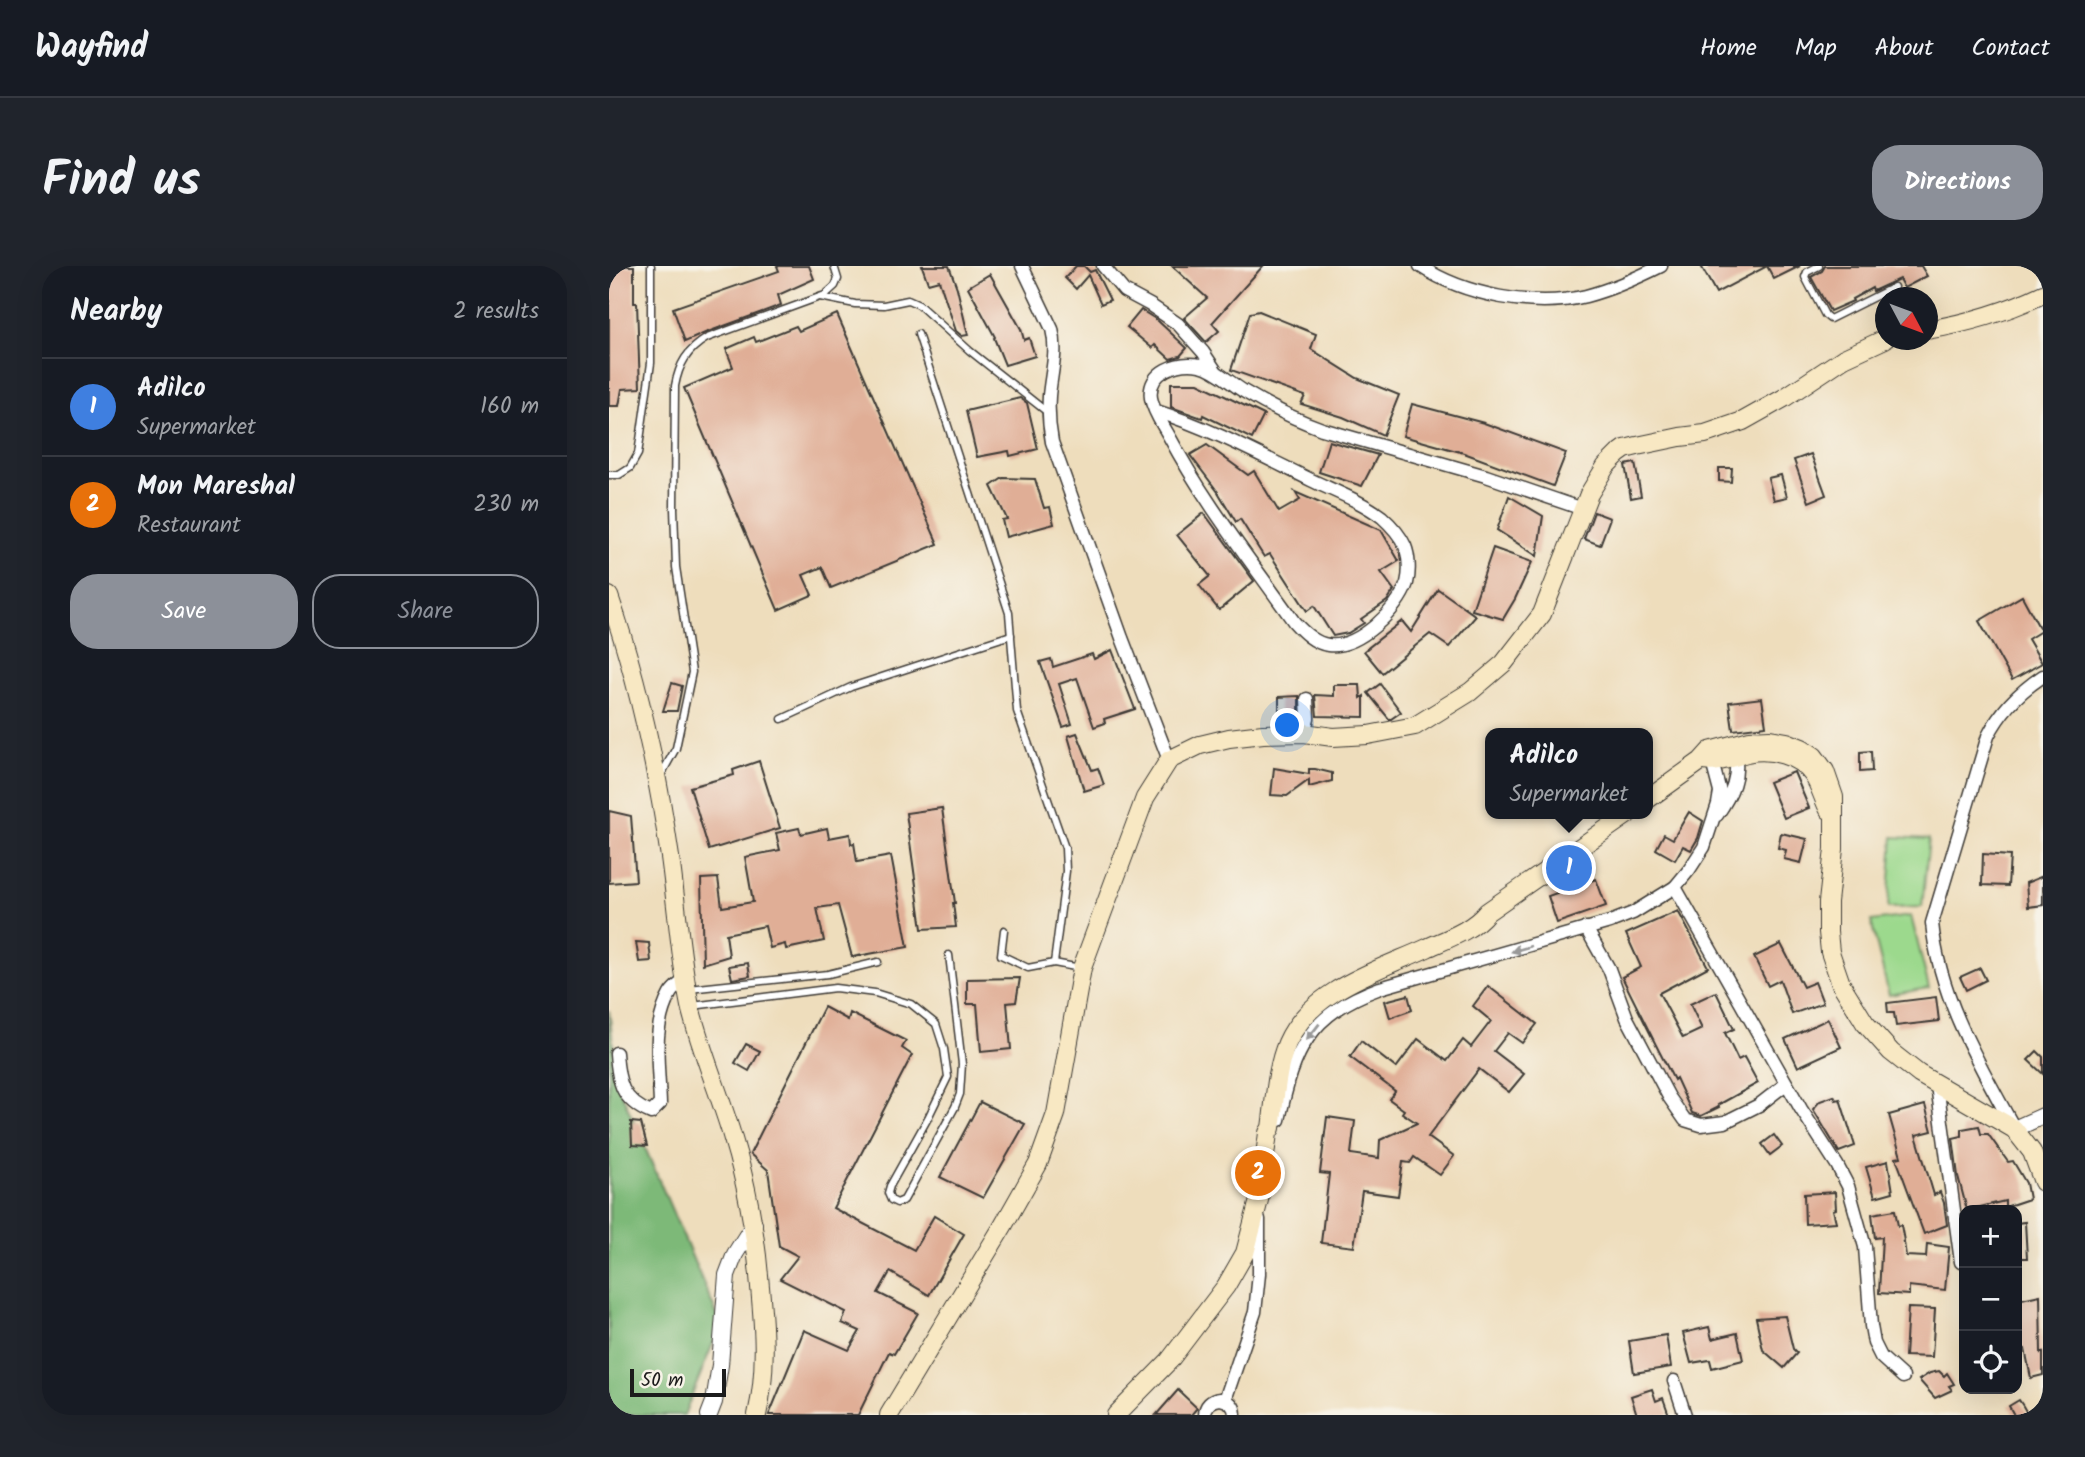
<!DOCTYPE html>
<meta charset="utf-8">
<style>
:root{--surface:#171b24;--page:#20242c;--text:#f1f3f6;--muted:#9ea1a6;--line:#363941;--accent:#8c9099}
body{margin:0;font-family:Kalam,sans-serif;background:var(--page);color:var(--text)}
.controls{position:absolute;right:21px;bottom:21px;display:grid;overflow:hidden;border-radius:14px;box-shadow:0 7px 28px #0002}
.controls button{width:63px;height:63px;display:grid;place-items:center;padding:0;border:0;border-bottom:2px solid var(--line);background:var(--surface);color:var(--text);font:35px sans-serif}
.compass{position:absolute;left:1266px;top:21px;width:63px;height:63px;border-radius:50%;background:var(--surface);box-shadow:0 7px 28px #0002;rotate:131deg}
.scale{position:absolute;left:21px;bottom:18px;width:96px;box-sizing:border-box;padding-left:7px;border:4px solid #1c1c1c;border-top:0;font-size:19px;line-height:24px;white-space:nowrap;color:#1c1c1c;-webkit-text-stroke:5px #f7f3e8;paint-order:stroke}
.you{position:absolute;left:679px;top:460px;width:24px;height:24px;margin:-18px;border:5px solid #fff;border-radius:50%;background:#1a73e8;box-shadow:0 0 0 10px #1a73e833}
.badge{display:grid;place-items:center;width:46px;height:46px;border-radius:50%;background:var(--accent);color:#fff;font-size:23px;font-weight:700}
.pin{position:absolute;translate:-50% -50%;border:4px solid #fff;box-shadow:0 2px 7px #0006}
.popup{position:absolute;left:876px;top:462px;width:168px;height:91px;box-sizing:border-box;display:grid;place-content:center;border-radius:14px;background:var(--surface);filter:drop-shadow(0 2px 5px #0005);font-size:23px;white-space:nowrap;color:var(--muted)}
.popup b{font-size:26px;color:var(--text)}
.popup::after{content:'';position:absolute;left:50%;top:100%;margin-left:-14px;border:14px solid transparent;border-top-color:var(--surface)}
.list{margin:0;padding:0;list-style:none}
h2{display:flex;justify-content:space-between;align-items:center;height:91px;margin:0;padding:0 28px;font-size:30px}
h2 small{font-size:23px;font-weight:400;color:var(--muted)}
.list li{display:grid;grid-template-columns:46px 1fr auto;gap:21px;align-items:center;box-sizing:border-box;height:98px;padding:0 28px;border-top:2px solid var(--line)}
.list b{display:block;font-size:26px;white-space:nowrap}
.list p{margin:0;font-size:23px;white-space:nowrap;color:var(--muted)}
.list em{font-size:23px;font-style:normal;color:var(--muted)}
.actions{display:flex;gap:14px;padding:21px 28px}
.actions a{flex:1;padding:16px 0;border:2px solid var(--accent);border-radius:28px;text-align:center;font-size:24px;color:var(--accent)}
.actions .main{background:var(--accent);color:#fff}
.icon{flex:none;width:38px;height:38px;fill:none;stroke:currentColor;stroke-width:2;stroke-linecap:round;stroke-linejoin:round}
.map{position:relative;flex:none;width:1434px;height:1149px;overflow:hidden;border-radius:28px}
header{display:flex;align-items:center;gap:42px;box-sizing:border-box;height:98px;padding:0 35px;background:var(--surface);border-bottom:2px solid var(--line)}
header strong{font-size:33px}
nav{display:flex;gap:38px;margin-inline-start:auto;font-size:24px}
.intro{display:flex;align-items:center;justify-content:space-between;box-sizing:border-box;height:168px;padding:0 42px}
h1{margin:0;font-size:49px}
.button{padding:18px 32px;border-radius:28px;background:var(--accent);color:#fff;font-size:24px;font-weight:700}
main{display:flex;gap:42px;padding:0 42px}
aside{flex:1;background:var(--surface);border-radius:28px;box-shadow:0 7px 28px #0002}
.map>svg:first-child{display:block}
</style>
<header>
<strong>Wayfind</strong>
<nav><a>Home</a><a>Map</a><a>About</a><a>Contact</a></nav>
</header>
<div class="intro"><h1>Find us</h1><a class="button">Directions</a></div>
<main>
<aside>
<h2>Nearby<small>2 results</small></h2>
<ul class="list">
<li><span class="badge" style="background:#3f7fe0">1</span><div><b>Adilco</b><p>Supermarket</p></div><em>160 m</em></li>
<li><span class="badge" style="background:#e8710a">2</span><div><b>Mon Mareshal</b><p>Restaurant</p></div><em>230 m</em></li>
</ul>
<div class="actions"><a class="main">Save</a><a>Share</a></div>
</aside>
<div class="map">
<svg width="1434" height="1149" viewBox="0 0 1434 1149">
<rect width="100%" height="100%" fill="#f7f3e8"/>
<filter id="ink" filterUnits="userSpaceOnUse"><feTurbulence type="fractalNoise" baseFrequency=".0143" numOctaves="2"/><feDisplacementMap in="SourceGraphic" scale="14" xChannelSelector="R" yChannelSelector="G"/><feConvolveMatrix kernelMatrix="1 2 1 2 8 2 1 2 1" color-interpolation-filters="sRGB"/></filter>
<filter id="wash" filterUnits="userSpaceOnUse"><feTurbulence type="fractalNoise" baseFrequency=".00686" numOctaves="4" result="noise"/><feDisplacementMap in="SourceGraphic" scale="28" xChannelSelector="R" yChannelSelector="G"/><feGaussianBlur stdDeviation="1.57" result="paint"/><feColorMatrix in="noise" values="0 0 0 0 0 0 0 0 0 0 0 0 0 0 0 0 0 1.4 0 .05"/><feComposite in="paint" operator="in"/></filter>
<g filter="url(#wash)">
<rect width="100%" height="100%" fill="#eeddbc"/>
<g fill="#9cd98d" stroke="#5c7a54" stroke-width="2">
<polygon points="1284,571 1320,573 1313,641 1279,642"/>
<polygon points="1302,650 1320,722 1280,729 1262,655"/>
</g>
<polygon fill="#7db978" stroke="#4c6a4a" stroke-width="2" points="0,744 9,819 112,1058 75,1149 0,1149"/>
<g id="blocks">
<g fill="#e0ae96">
<polygon points="0,0 25,0 25,37 28,37 31,122 13,123 10,140 0,140"/>
<polygon points="168,0 200,0 205,13 169,29 172,39 96,67 76,76 64,42 170,5"/>
<polygon points="313,0 340,0 348,22 359,69 353,70 347,65 330,14 319,17"/>
<polygon points="467,0 475,0 481,6 486,4 501,34 492,38 479,9 467,23 456,12"/>
<polygon points="563,0 654,0 603,57 610,65 597,76 575,52 598,32"/>
<polygon points="1092,0 1191,0 1165,13 1158,0 1107,27"/>
<polygon points="1216,0 1312,0 1318,10 1295,22 1290,13 1264,25 1263,22 1243,33 1244,35 1221,45 1202,11 1213,5"/>
<polygon points="381,8 412,63 415,74 420,72 426,90 396,99 385,72 386,71 359,21"/>
<polygon points="532,44 548,54 578,82 571,90 561,93 546,79 543,82 518,61"/>
<polygon points="650,45 707,68 702,83 748,112 790,129 774,169 734,151 692,138 696,130 622,104 641,47"/>
<polygon points="228,48 329,278 222,322 213,301 194,309 203,329 169,344 75,122 124,101 117,83 145,71 147,76 187,60 190,65"/>
<polygon points="562,117 589,117 655,149 643,173 594,149 593,152 562,141"/>
<polygon points="411,132 418,137 429,183 401,190 400,185 368,191 357,145"/>
<polygon points="803,138 875,157 957,187 944,220 855,187 794,170"/>
<polygon points="720,175 769,189 753,220 710,206"/>
<polygon points="598,179 639,209 645,205 670,246 691,234 686,226 772,264 790,295 772,306 785,324 778,335 752,353 755,357 739,367 724,370 705,340 698,345 661,288 655,291 631,253 627,256 609,226 581,189"/>
<polygon points="1202,188 1217,229 1200,236 1185,194"/>
<polygon points="1026,197 1032,230 1022,232 1016,199"/>
<polygon points="1110,202 1123,202 1122,216 1110,215"/>
<polygon points="1172,209 1178,231 1165,234 1159,212"/>
<polygon points="394,212 426,213 435,242 441,241 445,258 397,271 393,254 398,253 382,220"/>
<polygon points="900,230 934,250 928,290 888,264"/>
<polygon points="985,246 1001,252 991,279 975,273"/>
<polygon points="595,247 645,315 610,344 590,319 601,310 568,269"/>
<polygon points="884,282 923,296 906,333 894,353 863,344"/>
<polygon points="829,323 867,350 840,381 821,368 773,407 755,385 793,355 802,366"/>
<polygon points="1413,330 1432,365 1419,373 1433,397 1403,414 1370,355"/>
<polygon points="503,384 526,443 495,453 496,457 485,461 468,412 450,418 463,458 454,461 431,396 442,393 444,401 483,388 485,393"/>
<polygon points="63,417 73,420 68,445 54,445"/>
<polygon points="771,418 792,446 782,453 780,453 759,427"/>
<polygon points="725,419 751,419 752,432 755,430 755,451 708,450 706,429 725,430"/>
<polygon points="690,430 690,454 670,453 670,431"/>
<polygon points="1153,432 1157,460 1124,464 1120,436"/>
<polygon points="468,467 483,504 489,502 495,519 475,525 459,470"/>
<polygon points="1262,485 1263,505 1251,506 1251,486"/>
<polygon points="150,495 171,562 100,584 81,521 125,509 124,504"/>
<polygon points="665,502 700,508 700,503 706,503 723,507 723,515 700,521 700,514 678,530 662,529"/>
<polygon points="1185,506 1200,542 1175,552 1160,516"/>
<polygon points="333,542 346,637 344,637 347,661 313,663 297,547"/>
<polygon points="0,545 22,550 27,615 0,617"/>
<polygon points="1080,546 1094,555 1089,572 1082,584 1074,580 1066,594 1047,583 1055,568 1064,573"/>
<polygon points="190,562 192,568 218,562 220,572 241,568 242,578 245,577 248,596 282,590 299,681 243,691 229,639 208,642 215,675 177,683 176,678 161,682 156,660 117,668 120,690 94,698 92,613 109,612 113,641 144,636 136,591 171,584 167,567"/>
<polygon points="1172,567 1198,573 1192,597 1175,593 1177,584 1169,582"/>
<polygon points="1374,588 1401,590 1399,620 1373,619"/>
<polygon points="1434,610 1434,639 1419,641 1417,617"/>
<polygon points="987,613 997,640 948,657 939,630"/>
<polygon points="1069,645 1099,701 1050,727 1074,772 1093,763 1081,738 1107,726 1125,763 1116,767 1129,794 1135,791 1149,817 1109,839 1110,841 1092,850 1083,847 1067,812 1065,814 1050,785 1013,711 1032,701 1017,668"/>
<polygon points="27,676 40,677 42,695 30,696"/>
<polygon points="1172,678 1194,721 1206,716 1214,737 1183,748 1171,714 1159,720 1145,691"/>
<polygon points="139,697 141,710 123,713 120,700"/>
<polygon points="1371,702 1377,714 1357,724 1351,711"/>
<polygon points="411,712 407,736 398,737 402,783 372,786 368,738 358,738 358,713"/>
<polygon points="879,720 928,758 913,777 899,767 885,785 915,808 900,826 870,803 819,871 845,890 831,909 805,891 801,897 794,896 789,930 753,925 745,981 712,977 720,908 711,907 718,851 746,855 742,888 770,892 771,874 808,857 793,847 795,844 780,833 786,825 741,791 752,775 787,802 809,773 838,795 854,774 862,781 882,755 864,740"/>
<polygon points="799,729 803,744 781,752 776,735"/>
<polygon points="1327,731 1330,755 1287,760 1285,747 1279,747 1278,737"/>
<polygon points="215,741 239,754 241,747 297,775 293,782 303,789 224,942 305,984 325,950 355,968 320,1029 281,1006 269,1027 309,1047 285,1088 280,1086 249,1149 160,1149 195,1064 240,1084 251,1065 233,1057 237,1046 171,1013 189,990 170,980 159,904 141,888"/>
<polygon points="1219,753 1232,781 1189,801 1176,773"/>
<polygon points="137,778 151,785 140,805 126,797"/>
<polygon points="1428,785 1434,791 1434,808 1419,794"/>
<polygon points="1225,830 1227,834 1231,833 1246,880 1230,886 1204,843 1211,835"/>
<polygon points="371,836 416,858 374,932 331,911"/>
<polygon points="1316,839 1323,865 1307,869 1325,929 1331,926 1335,937 1338,959 1315,968 1287,892 1292,891 1280,849"/>
<polygon points="22,856 32,857 38,880 23,879"/>
<polygon points="1370,860 1372,868 1379,868 1399,896 1404,895 1417,917 1420,933 1396,941 1396,935 1358,944 1349,910 1344,872 1353,870 1353,863"/>
<polygon points="1165,869 1173,880 1161,889 1153,878"/>
<polygon points="1279,895 1284,926 1266,931 1257,901"/>
<polygon points="1226,926 1227,943 1224,944 1227,956 1196,958 1195,928"/>
<polygon points="1286,944 1289,960 1292,959 1295,975 1293,976 1295,976 1297,990 1317,991 1318,978 1340,981 1336,1024 1300,1020 1300,1029 1270,1027 1273,971 1266,972 1263,948"/>
<polygon points="1416,956 1418,992 1408,992 1408,957"/>
<polygon points="1431,1029 1432,1087 1434,1086 1434,1109 1422,1112 1416,1083 1410,1084 1408,1073 1408,1034"/>
<polygon points="1299,1042 1326,1043 1323,1091 1296,1090"/>
<polygon points="1176,1050 1184,1083 1188,1087 1175,1102 1154,1084 1147,1052"/>
<polygon points="1100,1061 1103,1073 1128,1067 1134,1094 1103,1102 1101,1094 1082,1097 1074,1067"/>
<polygon points="1057,1069 1062,1101 1025,1107 1020,1075"/>
<polygon points="1330,1105 1335,1110 1338,1107 1345,1118 1340,1120 1343,1124 1326,1132 1310,1114 1321,1107"/>
<polygon points="1043,1123 1047,1135 1054,1132 1060,1149 1028,1149 1022,1130"/>
<polygon points="569,1124 588,1142 582,1149 547,1149"/>
<polygon points="1410,1134 1414,1140 1419,1149 1405,1149 1400,1140"/>
</g>
</g>
</g>
<g filter="url(#ink)">
<use href="#blocks" fill-opacity="0" stroke="#3c3934" stroke-width="2"/>
<g fill="none" stroke-linecap="round" stroke-linejoin="round">
<g stroke="#3c3934" stroke-width="9">
<g id="service">
<polyline points="1210,0 1198,6 1196,11 1216,49 1221,53 1285,21"/>
<polyline points="211,31 246,38 275,39 299,34 310,39 361,85 438,146"/>
<polyline points="309,68 400,347 408,445 456,582 457,605 445,697"/>
<polyline points="0,209 10,209 21,202 29,188 42,97 42,0"/>
<polyline points="173,453 242,421 402,369"/>
<path d="M 52,509 L 67,482 L 83,406 L 67,301 L 65,242 L 66,120 C 70,98 78,84 98,72 L 216,29 L 226,20 L 229,13 L 225,0"/>
<polyline points="395,664 392,689 419,702 445,697 471,702"/>
<polyline points="80,723 219,708 269,696"/>
<polyline points="83,740 226,722 266,727 302,738 327,758 335,783 339,811 319,852 281,920 279,927 282,934 288,937 295,934 346,841 351,828 353,798 340,689"/>
</g>
</g>
<g stroke="#3c3934" stroke-width="15">
<g id="minor">
<path d="M 413,0 L 443,63 C 449,86 442,107 440,130 C 439,146 440,160 443,176 L 513,372 L 560,494"/>
<polyline points="494,0 515,25 541,39 569,58 594,86 606,104"/>
<path d="M 811,0 C 855,29 925,43 977,30 C 1003,23 1028,12 1052,0"/>
<path d="M 547,145 C 601,162 651,189 702,214 C 725,225 752,235 773,251 C 782,259 791,269 796,280 C 800,290 801,306 798,317 C 789,344 749,383 719,379 C 705,377 694,366 685,356 C 642,295 595,236 560,170 C 554,159 544,145 542,132 C 538,105 569,95 591,99 C 608,103 622,118 636,126 C 661,141 686,153 713,163 L 877,210 L 974,243"/>
<polyline points="695,467 699,452 698,433"/>
<polyline points="1101,488 1111,526 1109,538 1095,581 1080,604 1066,621 1192,843 1228,899 1239,920 1256,981 1262,1060 1265,1077 1272,1091 1294,1111"/>
<path d="M 1108,549 C 1122,529 1132,509 1125,485"/>
<polyline points="977,662 1000,703 1018,752 1060,831 1076,854 1092,859 1116,856 1150,839 1177,818"/>
<path d="M 7,787 C 9,817 13,835 42,847 L 51,838 C 50,802 42,762 61,728 C 64,722 71,718 77,713"/>
<polyline points="1328,819 1352,996"/>
<path d="M 670,854 C 685,783 700,748 771,722 L 1001,656 L 1024,647 L 1066,621"/>
<path d="M 1405,862 C 1370,798 1330,731 1323,657 L 1379,470 C 1392,444 1410,426 1434,410"/>
<polyline points="1065,1115 1076,1149"/>
<polyline points="616,1134 646,1046 650,1008 650,953"/>
<path d="M 596,1149 C 596,1139 602,1134 611,1133 C 620,1134 626,1139 626,1149"/>
</g>
</g>
<g stroke="#3c3934" stroke-width="18">
<g id="tertiary">
<polyline points="1405,863 1434,850"/>
<polyline points="100,1149 105,1136 111,1099 118,1009 126,988 145,958"/>
</g>
</g>
<g stroke="#3c3934" stroke-width="20">
<g id="secondary">
<path d="M 1318,64 C 1359,57 1397,46 1434,28"/>
<path d="M 0,330 C 29,414 48,503 61,591 C 68,641 71,691 81,740 C 92,786 111,828 124,873 C 139,922 147,970 151,1021 C 155,1064 158,1106 148,1149"/>
<path d="M 1095,495 C 1109,498 1124,491 1138,487 C 1161,482 1190,489 1204,509 C 1211,519 1214,533 1220,544"/>
<polyline points="1039,533 1092,495 1101,485 1141,474 1161,473 1178,476 1193,482 1205,490 1216,505 1225,531 1225,583 1219,636 1219,666 1221,686 1232,718 1256,757 1282,786 1310,808 1405,863 1423,886 1434,916"/>
<polyline points="280,1149 394,960 429,898 447,848 473,702 536,532 560,494 591,479 620,472 654,468 695,467 724,471 759,469 806,460 861,426 895,397 933,348 980,228 997,200 1009,188 1016,183 1028,180 1071,171 1096,168 1134,155 1175,132 1235,92 1276,73"/>
<path d="M 507,1149 L 560,1095 L 617,1020 L 636,987 L 650,934 L 659,867 L 662,862 C 666,834 667,803 678,777 C 701,724 770,704 818,682 C 838,673 864,664 878,646 L 1019,548"/>
</g>
</g>
<use href="#service" stroke="#fff" stroke-width="6"/>
<use href="#minor" stroke="#fff" stroke-width="12"/>
<use href="#tertiary" stroke="#fff" stroke-width="16"/>
<use href="#secondary" stroke="#f8e8c3" stroke-width="18"/>
</g>
<defs><path id="oneway-solid" d="M-6-.8H1V-3.2L6.5 0L1 3.2V.8H-6Z" transform="scale(1.75)"/></defs>
<g fill="#999">
<use href="#oneway-solid" transform="translate(912 683) rotate(164)"/>
<use href="#oneway-solid" transform="translate(704 766) rotate(128)"/>
</g>
</g>
</svg>
<div class="controls">
<button>+</button>
<button>−</button>
<button><svg class="icon" aria-label="locate" viewBox="0 0 24 24"><circle cx="12" cy="12" r="6"/><path d="M12 2v4M12 18v4M2 12h4M18 12h4"/></svg></button>
</div>
<svg class="compass" viewBox="-18 -18 36 36"><path d="M0-13l5 13h-10z" fill="#e53935"/><path d="M0 13l5-13h-10z" fill="#9ea1a6"/></svg>
<div class="scale">50 m</div>
<div class="you"></div>
<div class="pin badge" style="left:960px;top:602px;background:#3f7fe0">1</div>
<div class="popup"><b>Adilco</b>Supermarket</div>
<div class="pin badge" style="left:649px;top:907px;background:#e8710a">2</div>
</div>
</main>
